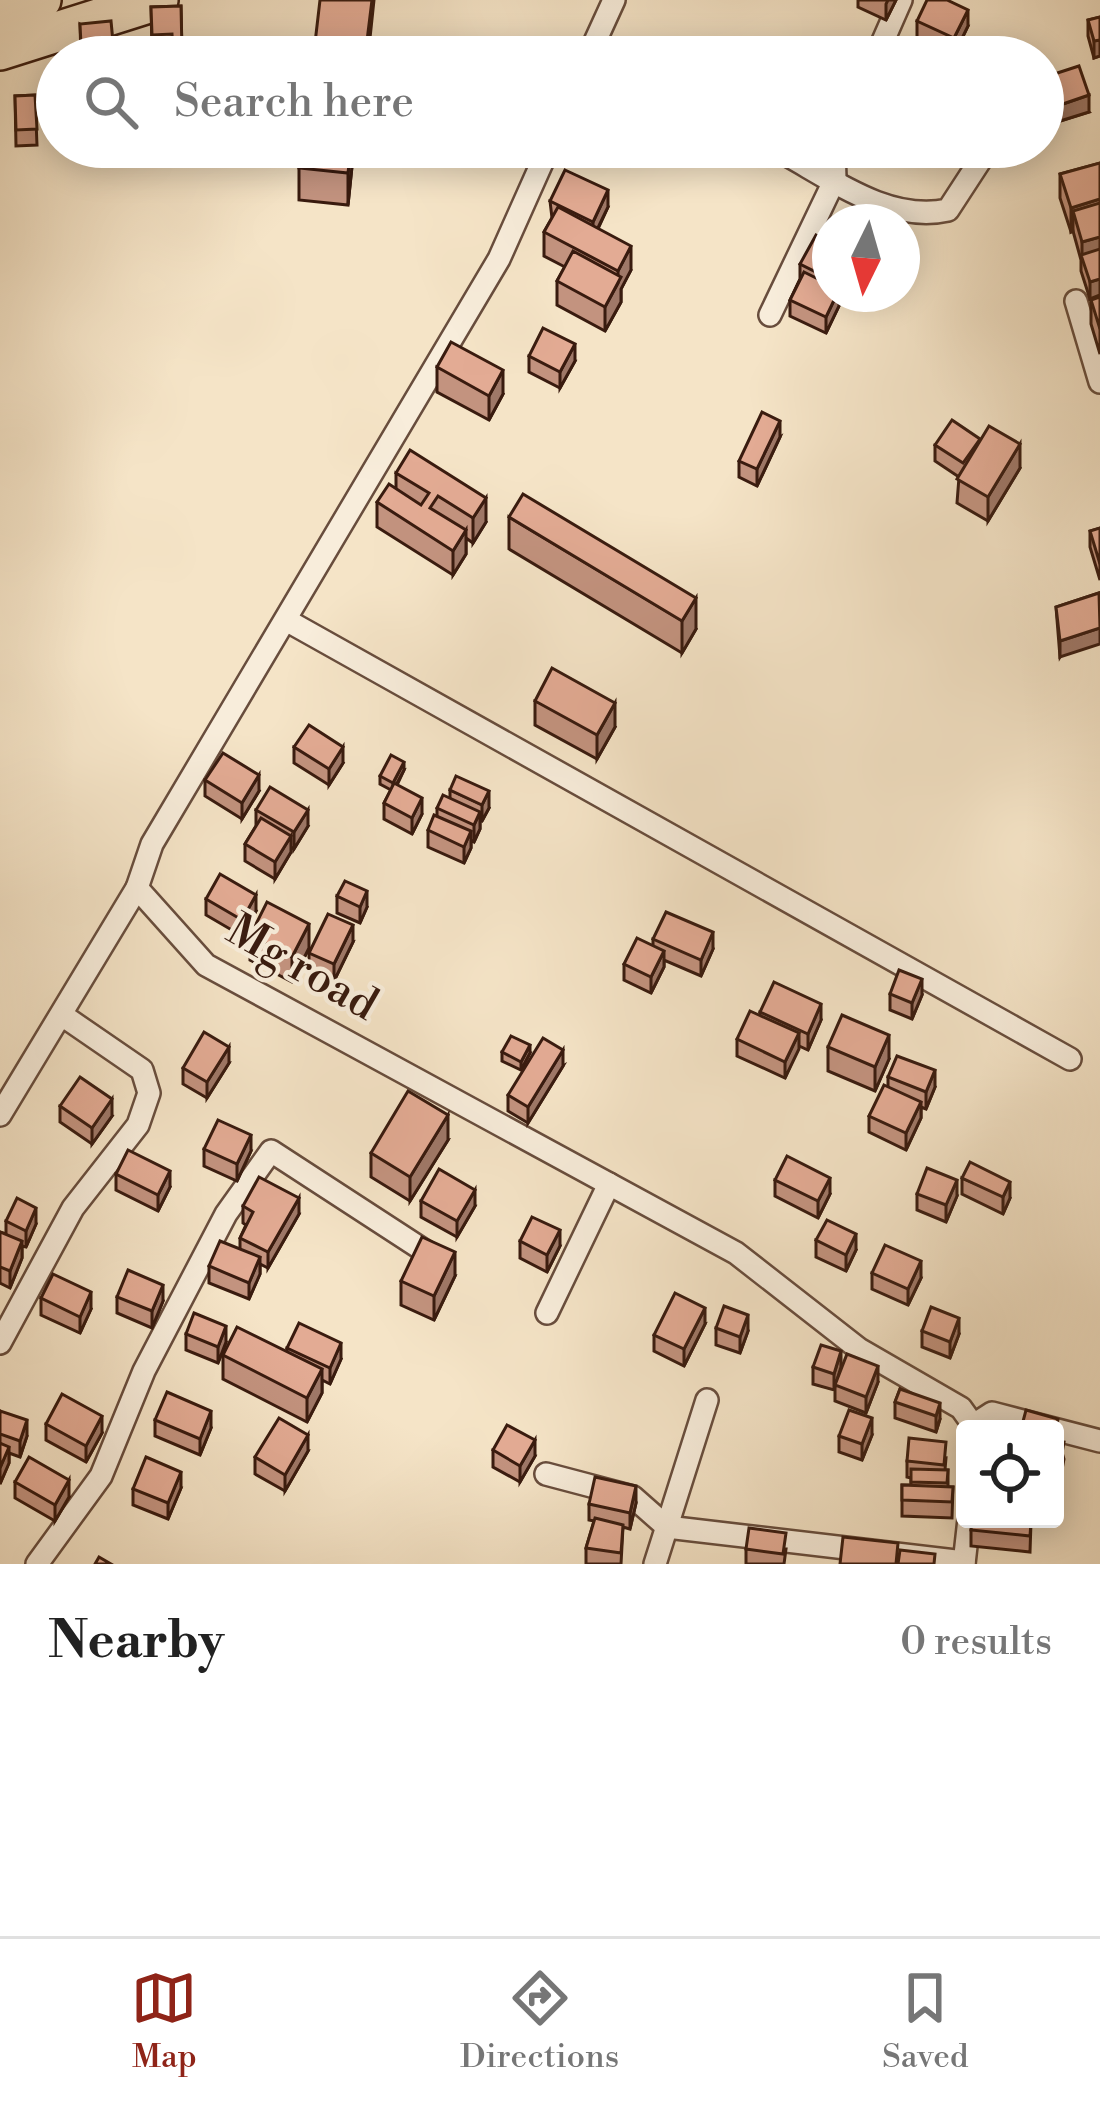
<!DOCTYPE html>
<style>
:root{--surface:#fff;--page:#f6f6f6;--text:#222;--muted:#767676;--line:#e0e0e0;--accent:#8f2418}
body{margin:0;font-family:"Libre Bodoni",serif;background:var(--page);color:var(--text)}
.controls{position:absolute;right:36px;bottom:36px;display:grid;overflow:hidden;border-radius:12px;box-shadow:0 6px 30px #0003}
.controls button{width:108px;height:108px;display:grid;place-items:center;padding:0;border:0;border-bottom:3px solid var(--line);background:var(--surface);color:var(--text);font:60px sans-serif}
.compass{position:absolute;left:812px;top:204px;width:108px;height:108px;border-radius:50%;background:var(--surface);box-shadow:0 6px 30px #0003;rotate:185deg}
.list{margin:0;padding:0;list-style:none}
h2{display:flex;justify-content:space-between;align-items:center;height:156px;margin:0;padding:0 48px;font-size:51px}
h2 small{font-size:39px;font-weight:400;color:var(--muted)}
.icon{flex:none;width:66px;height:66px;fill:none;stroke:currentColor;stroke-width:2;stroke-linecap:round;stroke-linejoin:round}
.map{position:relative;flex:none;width:1100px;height:1564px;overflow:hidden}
.search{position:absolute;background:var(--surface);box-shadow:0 6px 30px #0003;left:36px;right:36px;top:36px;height:132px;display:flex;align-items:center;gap:30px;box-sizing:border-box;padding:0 42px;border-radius:66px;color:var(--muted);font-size:45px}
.sheet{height:372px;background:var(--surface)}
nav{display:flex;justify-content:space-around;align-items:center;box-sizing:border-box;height:168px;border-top:3px solid var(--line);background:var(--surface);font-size:33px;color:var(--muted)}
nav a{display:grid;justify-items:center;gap:6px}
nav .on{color:var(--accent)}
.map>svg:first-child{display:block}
</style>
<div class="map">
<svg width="1100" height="1564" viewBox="0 0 1100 1564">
<rect width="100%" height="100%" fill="#f5e4c7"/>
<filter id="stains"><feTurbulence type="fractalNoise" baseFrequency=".00167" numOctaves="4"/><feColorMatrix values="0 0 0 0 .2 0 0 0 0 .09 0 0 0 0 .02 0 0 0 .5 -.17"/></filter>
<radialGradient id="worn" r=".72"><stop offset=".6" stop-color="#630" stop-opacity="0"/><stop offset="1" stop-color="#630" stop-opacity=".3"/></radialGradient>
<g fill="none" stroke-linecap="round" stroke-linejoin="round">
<g stroke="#684d3d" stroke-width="26">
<g id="street">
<polyline points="588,57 614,0"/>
<polyline points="876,57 901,0"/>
<polyline points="549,147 499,259 152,844 137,888 206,965 736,1253 859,1349 961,1408 976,1429"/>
<path d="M 772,147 C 825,174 886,224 948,210 L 989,147"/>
<polyline points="1076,301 1100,382"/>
<polyline points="770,315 835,179 834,147"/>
<polyline points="286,620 1070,1059"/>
<polyline points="0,1115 137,888"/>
<polyline points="547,1313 609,1184"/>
<polyline points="0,1343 73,1208 138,1125 149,1093 142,1070 62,1015"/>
<polyline points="975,1424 992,1413 1100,1441"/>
<polyline points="546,1474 633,1497 667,1527 964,1562"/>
<polyline points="37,1564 101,1476 144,1371 226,1214 271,1151 437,1259"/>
<polyline points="655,1564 707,1400"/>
<polyline points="964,1564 969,1519"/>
</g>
</g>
<g stroke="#391b0f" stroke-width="44">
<g id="highway">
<polyline points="0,12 41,0"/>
<polyline points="0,50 158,0"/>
</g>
</g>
<use href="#street" stroke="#f8eddb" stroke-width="21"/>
<use href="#highway" stroke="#f5e4c7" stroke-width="39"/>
</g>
<g fill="#c3937f" stroke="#391b0f" stroke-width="3">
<polygon points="858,0 896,0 886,20 858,7"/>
<polygon points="181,6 182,57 172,57 172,51 152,51 151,7"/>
<polygon points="1100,17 1100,56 1094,58 1088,36 1088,20"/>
<polygon points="917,21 968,26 954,55 917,37"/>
<polygon points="80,24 113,42 113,57 81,57"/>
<polygon points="1048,76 1089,112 1057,122 1048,92"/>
<polygon points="35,95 37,145 16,146 15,96"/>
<polygon points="354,147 348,205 299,200 299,168"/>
<polygon points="640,147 681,147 674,163"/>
<polygon points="1100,163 1100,295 1090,299 1081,271 1081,260 1073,231 1071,232 1060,198 1060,174"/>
<polygon points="550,201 608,207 598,229 631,270 621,289 621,302 605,331 557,305 557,281 565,267 544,256 544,232 552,218"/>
<polygon points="830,243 830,294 850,294 845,303 839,301 839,306 826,333 790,316 790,300 800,279 800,264"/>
<polygon points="1100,297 1100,354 1091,324 1091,300"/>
<polygon points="529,356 575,361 560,388 529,372"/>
<polygon points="437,367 503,394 489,420 437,392"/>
<polygon points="780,437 757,486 739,477 739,461"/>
<polygon points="980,442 1020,468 988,521 957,503 959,477 935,461 935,445"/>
<polygon points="396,473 486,522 473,543 466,538 466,554 453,575 377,527 377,502 396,489"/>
<polygon points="509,517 696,629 682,653 509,549"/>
<polygon points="1100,528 1100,580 1090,547 1090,531"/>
<polygon points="1099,593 1060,657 1056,607"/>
<polygon points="535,701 615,727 597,759 535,725"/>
<polygon points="294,747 343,763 329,785 294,763"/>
<polygon points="404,770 397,785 422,814 412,834 384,819 384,803 391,790 380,784 380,776"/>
<polygon points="205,780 259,791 242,819 205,796"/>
<polygon points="450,790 489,808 482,821 480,820 480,829 474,842 471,840 471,848 464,863 428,847 428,830 437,817 437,808 450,798"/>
<polygon points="256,810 308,826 294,849 291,847 291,852 275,879 245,861 245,844 256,826"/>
<polygon points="337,896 367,907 360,923 337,913"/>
<polygon points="206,899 256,911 242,936 206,915"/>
<polygon points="250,936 309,948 292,982 250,960"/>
<polygon points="653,939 713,949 701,976 664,960 664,967 651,993 624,980 624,964 653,946"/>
<polygon points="353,942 334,981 309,969 309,953"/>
<polygon points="890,994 922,995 912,1019 890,1010"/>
<polygon points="760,1012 821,1020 808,1050 799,1046 785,1078 737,1056 737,1039 760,1015"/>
<polygon points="828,1047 889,1059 875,1091 828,1071"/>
<polygon points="502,1052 530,1053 521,1070 502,1061"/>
<polygon points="229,1063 207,1098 183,1084 183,1068"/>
<polygon points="563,1066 528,1123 508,1111 508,1095"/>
<polygon points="888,1077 935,1087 926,1109 921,1107 921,1118 906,1150 869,1132 869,1116 888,1087"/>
<polygon points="60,1106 112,1116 92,1144 60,1122"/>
<polygon points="448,1140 410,1201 371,1177 371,1153"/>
<polygon points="204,1149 251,1151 237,1181 204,1166"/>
<polygon points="116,1174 170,1187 158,1211 116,1190"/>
<polygon points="962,1178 1010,1198 1003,1214 962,1194"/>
<polygon points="775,1180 830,1194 818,1218 775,1196"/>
<polygon points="917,1194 957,1196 946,1222 917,1210"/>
<polygon points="421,1201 475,1206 457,1237 421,1217"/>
<polygon points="243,1206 299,1214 268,1268 260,1264 260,1274 249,1299 209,1283 209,1266 240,1249 240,1238 246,1225 243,1223"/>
<polygon points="6,1221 36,1224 26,1247 22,1246 22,1258 10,1288 0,1283 0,1232 6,1234"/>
<polygon points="816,1240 856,1250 846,1271 816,1257"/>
<polygon points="520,1241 560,1246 547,1272 520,1258"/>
<polygon points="872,1273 921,1278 908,1305 872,1289"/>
<polygon points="455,1276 434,1320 401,1305 401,1281"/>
<polygon points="117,1297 163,1301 152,1328 117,1313"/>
<polygon points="41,1298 91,1309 80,1333 41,1315"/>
<polygon points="705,1324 684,1366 654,1351 654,1335"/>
<polygon points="716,1328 748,1331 740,1353 716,1345"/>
<polygon points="922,1331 959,1334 950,1358 922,1347"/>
<polygon points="186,1334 226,1342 218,1363 186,1350"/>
<polygon points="287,1348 341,1359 330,1384 322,1380 322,1393 307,1422 223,1379 223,1355 287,1352"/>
<polygon points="813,1367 841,1367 878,1382 866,1413 835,1401 835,1386 834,1390 813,1384"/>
<polygon points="900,1389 940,1419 936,1432 895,1418 895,1402"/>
<polygon points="0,1411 27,1436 20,1457 9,1453 9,1463 0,1484"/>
<polygon points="155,1420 211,1428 200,1455 155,1436"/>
<polygon points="46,1424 102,1433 86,1462 46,1440"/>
<polygon points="1055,1429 1064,1459 1060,1480 1055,1479"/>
<polygon points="872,1435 862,1460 839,1452 839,1436"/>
<polygon points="493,1450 535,1456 520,1482 493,1467"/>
<polygon points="308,1451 285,1491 255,1474 255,1457"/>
<polygon points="946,1458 945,1470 948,1470 948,1487 953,1487 952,1518 902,1516 902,1485 911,1485 911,1478 907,1477 907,1461"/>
<polygon points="15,1482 69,1497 55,1521 15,1498"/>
<polygon points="181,1488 168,1519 133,1505 133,1489"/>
<polygon points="636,1503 630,1529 623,1527 621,1564 586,1564 586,1548 594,1521 589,1520 589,1504"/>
<polygon points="1031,1522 1030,1552 971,1546 971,1530"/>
<polygon points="746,1549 786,1549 784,1564 746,1564"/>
</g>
<g fill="#9f7868" stroke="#391b0f" stroke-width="3">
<polygon points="372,0 374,0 368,57 366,57"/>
<polygon points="888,0 896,0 886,20 886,4"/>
<polygon points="968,10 968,26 954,55 954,38"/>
<polygon points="1100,40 1100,56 1094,58 1094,41"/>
<polygon points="1089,95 1089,112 1057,122 1057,106"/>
<polygon points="351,147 354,147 348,205 348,173"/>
<polygon points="674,147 681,147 674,163"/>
<polygon points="608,190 608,207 593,238 593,222"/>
<polygon points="1100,199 1100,223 1073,211 1073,231 1071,232 1071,208"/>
<polygon points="1100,237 1100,261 1082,260 1082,242"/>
<polygon points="631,246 631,270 621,289 621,302 605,331 605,307 618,283 618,271"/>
<polygon points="1100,279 1100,295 1090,299 1090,282"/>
<polygon points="837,294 839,294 839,306 826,333 826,317"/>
<polygon points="575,344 575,361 560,388 560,372"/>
<polygon points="503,370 503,394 489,420 489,396"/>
<polygon points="780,421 780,437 757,486 757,469"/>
<polygon points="1020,444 1020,468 988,521 988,497"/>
<polygon points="486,498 486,522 473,543 473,518"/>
<polygon points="466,530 466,554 453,575 453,551"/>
<polygon points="696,598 696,629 682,653 682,621"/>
<polygon points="1100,628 1100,644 1060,657 1060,641"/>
<polygon points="615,703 615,727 597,759 597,735"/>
<polygon points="343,747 343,763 329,785 329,769"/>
<polygon points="404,762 404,770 393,791 393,783"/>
<polygon points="259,775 259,791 242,819 242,803"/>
<polygon points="489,791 489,808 482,821 482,805"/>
<polygon points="422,798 422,814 412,834 412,818"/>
<polygon points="308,810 308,826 294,849 294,832"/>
<polygon points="480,812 480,829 474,842 474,825"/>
<polygon points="471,831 471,848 464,863 464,847"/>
<polygon points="291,836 291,852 275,879 275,862"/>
<polygon points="367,891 367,907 360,923 360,907"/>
<polygon points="256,895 256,911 242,936 242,920"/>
<polygon points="309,924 309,948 292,982 292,957"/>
<polygon points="353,925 353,942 334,981 334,964"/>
<polygon points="713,932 713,949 701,976 701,960"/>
<polygon points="664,951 664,967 651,993 651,977"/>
<polygon points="922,979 922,995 912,1019 912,1003"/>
<polygon points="821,1004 821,1020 808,1050 808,1034"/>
<polygon points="799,1033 799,1049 785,1078 785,1062"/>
<polygon points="889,1035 889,1059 875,1091 875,1067"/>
<polygon points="530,1045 530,1053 521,1070 521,1062"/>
<polygon points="229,1047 229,1063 207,1098 207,1082"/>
<polygon points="563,1050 563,1066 528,1123 528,1107"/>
<polygon points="935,1070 935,1087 926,1109 926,1092"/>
<polygon points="112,1099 112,1116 92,1144 92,1128"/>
<polygon points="921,1102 921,1118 906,1150 906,1133"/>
<polygon points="448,1115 448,1140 410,1201 410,1177"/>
<polygon points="251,1135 251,1151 237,1181 237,1164"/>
<polygon points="170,1171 170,1187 158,1211 158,1195"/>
<polygon points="830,1178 830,1194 818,1218 818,1201"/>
<polygon points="957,1180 957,1196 946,1222 946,1205"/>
<polygon points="1010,1182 1010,1198 1003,1214 1003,1197"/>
<polygon points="475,1190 475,1206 457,1237 457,1221"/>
<polygon points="299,1198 299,1214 268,1268 268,1252"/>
<polygon points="36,1208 36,1224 26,1247 26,1231"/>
<polygon points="560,1230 560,1246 547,1272 547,1255"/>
<polygon points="856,1234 856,1250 846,1271 846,1255"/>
<polygon points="22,1241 22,1258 10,1288 10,1271"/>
<polygon points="455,1252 455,1276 434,1320 434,1296"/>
<polygon points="260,1257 260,1274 249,1299 249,1283"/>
<polygon points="921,1261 921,1278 908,1305 908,1289"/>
<polygon points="163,1285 163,1301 152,1328 152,1311"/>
<polygon points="91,1292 91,1309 80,1333 80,1317"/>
<polygon points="705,1308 705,1324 684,1366 684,1349"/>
<polygon points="748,1315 748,1331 740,1353 740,1337"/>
<polygon points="959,1318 959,1334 950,1358 950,1342"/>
<polygon points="226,1326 226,1342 218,1363 218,1347"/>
<polygon points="341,1343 341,1359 330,1384 330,1368"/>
<polygon points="841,1351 841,1367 834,1390 834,1374"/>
<polygon points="878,1366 878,1382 866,1413 866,1397"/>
<polygon points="322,1369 322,1393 307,1422 307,1398"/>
<polygon points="940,1403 940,1419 936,1432 936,1416"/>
<polygon points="211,1411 211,1428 200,1455 200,1439"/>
<polygon points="102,1416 102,1433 86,1462 86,1446"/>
<polygon points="872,1418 872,1435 862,1460 862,1444"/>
<polygon points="27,1420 27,1436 20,1457 20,1441"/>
<polygon points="308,1435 308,1451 285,1491 285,1475"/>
<polygon points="535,1440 535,1456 520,1482 520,1466"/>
<polygon points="9,1447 9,1463 0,1484 0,1468"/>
<polygon points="181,1472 181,1488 168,1519 168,1503"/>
<polygon points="69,1480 69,1497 55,1521 55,1505"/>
<polygon points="636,1486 636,1503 630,1529 630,1513"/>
</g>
<g fill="#e3ab94" stroke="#391b0f" stroke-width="3">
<polygon points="320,0 372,0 366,49 315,43"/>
<polygon points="927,0 947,0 968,10 954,38 917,21"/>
<polygon points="181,6 182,51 173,52 172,34 152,35 151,7"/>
<polygon points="1100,17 1100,40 1094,41 1088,20"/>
<polygon points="111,21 113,42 81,45 80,24"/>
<polygon points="312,43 361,48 360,57 311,57"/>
<polygon points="1079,66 1089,95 1057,106 1048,76"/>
<polygon points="35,95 37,129 16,130 15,96"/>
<polygon points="301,147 351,147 348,173 299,168"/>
<polygon points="1100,163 1100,199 1071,208 1060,174"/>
<polygon points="565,170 608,190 593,222 550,201"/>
<polygon points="1100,203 1100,237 1082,242 1073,211"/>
<polygon points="558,207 631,246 618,271 544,232"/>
<polygon points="816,235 830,243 830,279 800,264"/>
<polygon points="1100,249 1100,279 1090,282 1081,255"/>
<polygon points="573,251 621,277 605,307 557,281"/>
<polygon points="804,272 830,285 830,294 837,294 826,317 790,300"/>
<polygon points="1100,297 1100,329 1091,300"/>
<polygon points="543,328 575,344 560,372 529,356"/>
<polygon points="451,342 503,370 489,396 437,367"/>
<polygon points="762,412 780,421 757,469 739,461"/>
<polygon points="952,420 980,439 963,463 935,445"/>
<polygon points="989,426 1020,444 988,497 957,479"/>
<polygon points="410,450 486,498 473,518 438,496 430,508 466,530 453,551 377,502 389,484 421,505 429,493 396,473"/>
<polygon points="523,494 696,598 682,621 509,517"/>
<polygon points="1100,528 1100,564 1090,531"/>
<polygon points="1099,593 1100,628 1060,641 1056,607"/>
<polygon points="552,668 615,703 597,735 535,701"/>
<polygon points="309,725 343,747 329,769 294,747"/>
<polygon points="223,753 259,775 242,803 205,780"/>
<polygon points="391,755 404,762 393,783 380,776"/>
<polygon points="456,776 489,791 482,805 450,790"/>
<polygon points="394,783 422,798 412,818 384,803"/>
<polygon points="270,787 308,810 294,832 256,810"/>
<polygon points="443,795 480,812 474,825 437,808"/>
<polygon points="434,815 471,831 464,847 428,830"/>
<polygon points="261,818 291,836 275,862 245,844"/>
<polygon points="220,874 256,895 242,920 206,899"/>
<polygon points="345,881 367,891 360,907 337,896"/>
<polygon points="267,902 309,924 292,957 250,936"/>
<polygon points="666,912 713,932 701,960 653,939"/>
<polygon points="328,914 353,925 334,964 309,953"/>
<polygon points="637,938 664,951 651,977 624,964"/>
<polygon points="899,970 922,979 912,1003 890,994"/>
<polygon points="774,982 821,1004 808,1034 760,1012"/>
<polygon points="750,1011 799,1033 785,1062 737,1039"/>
<polygon points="842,1015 889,1035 875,1067 828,1047"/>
<polygon points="204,1032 229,1047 207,1082 183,1068"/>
<polygon points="511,1036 530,1045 521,1062 502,1052"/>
<polygon points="543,1038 563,1050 528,1107 508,1095"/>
<polygon points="897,1056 935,1070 926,1092 888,1077"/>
<polygon points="80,1077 112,1099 92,1128 60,1106"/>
<polygon points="884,1085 921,1102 906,1133 869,1116"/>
<polygon points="408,1091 448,1115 410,1177 371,1153"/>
<polygon points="218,1120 251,1135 237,1164 204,1149"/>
<polygon points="128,1150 170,1171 158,1195 116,1174"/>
<polygon points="787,1156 830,1178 818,1201 775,1180"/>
<polygon points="970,1162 1010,1182 1003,1197 962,1178"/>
<polygon points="927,1168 957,1180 946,1205 917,1194"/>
<polygon points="439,1169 475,1190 457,1221 421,1201"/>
<polygon points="259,1177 299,1198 268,1252 240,1238 253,1212 243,1206"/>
<polygon points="17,1198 36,1208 26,1231 6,1221"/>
<polygon points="532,1217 560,1230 547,1255 520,1241"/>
<polygon points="827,1220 856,1234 846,1255 816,1240"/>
<polygon points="0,1232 22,1241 10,1271 0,1267"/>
<polygon points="422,1237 455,1252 434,1296 401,1281"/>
<polygon points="220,1241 260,1257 249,1283 209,1266"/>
<polygon points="885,1245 921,1261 908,1289 872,1273"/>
<polygon points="128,1270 163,1285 152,1311 117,1297"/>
<polygon points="53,1274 91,1292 80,1317 41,1298"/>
<polygon points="675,1293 705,1308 684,1349 654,1335"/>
<polygon points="724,1306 748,1315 740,1337 716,1328"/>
<polygon points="931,1307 959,1318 950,1342 922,1331"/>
<polygon points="194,1313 226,1326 218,1347 186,1334"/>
<polygon points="299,1323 341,1343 330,1368 287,1348"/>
<polygon points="237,1327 322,1369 307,1398 223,1355"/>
<polygon points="821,1345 841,1351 834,1374 813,1367"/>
<polygon points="847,1354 878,1366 866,1397 835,1385"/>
<polygon points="900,1389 940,1403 936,1416 895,1402"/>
<polygon points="167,1392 211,1411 200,1439 155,1420"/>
<polygon points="62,1394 102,1416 86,1446 46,1424"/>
<polygon points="849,1410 872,1418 862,1444 839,1436"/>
<polygon points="1026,1410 1058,1419 1055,1437 1055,1429 1021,1429"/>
<polygon points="0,1411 27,1420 20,1441 0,1434"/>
<polygon points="279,1418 308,1435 285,1475 255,1457"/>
<polygon points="507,1425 535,1440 520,1466 493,1450"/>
<polygon points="909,1438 946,1442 944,1465 907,1461"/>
<polygon points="1055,1441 1064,1442 1060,1464 1055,1463"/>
<polygon points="0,1443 9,1447 0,1468"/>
<polygon points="29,1457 69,1480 55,1505 15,1482"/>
<polygon points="146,1457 181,1472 168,1503 133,1489"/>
<polygon points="911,1469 948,1470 947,1483 911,1482"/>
<polygon points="595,1477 636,1486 630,1513 589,1504"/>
<polygon points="902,1485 953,1487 952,1502 902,1500"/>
<polygon points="595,1518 623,1525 621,1553 586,1548"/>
<polygon points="972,1519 1004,1519 1031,1522 1030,1536 971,1530"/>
<polygon points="749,1528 786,1533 783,1554 746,1549"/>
<polygon points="843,1537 898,1543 896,1564 840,1564"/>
<polygon points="900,1550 935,1554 934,1564 898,1564"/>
<polygon points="99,1557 111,1564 95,1564"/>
</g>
<g text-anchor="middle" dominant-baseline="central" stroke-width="9" stroke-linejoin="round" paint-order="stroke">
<g font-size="45" fill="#391b0f" stroke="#f8eddb">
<text transform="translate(302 968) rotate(30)">Mg road</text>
</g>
</g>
<rect width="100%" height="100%" filter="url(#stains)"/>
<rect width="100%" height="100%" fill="url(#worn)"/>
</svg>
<div class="controls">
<button><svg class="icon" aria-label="locate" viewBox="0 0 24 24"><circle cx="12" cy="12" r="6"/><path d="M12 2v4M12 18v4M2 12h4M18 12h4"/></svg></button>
</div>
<svg class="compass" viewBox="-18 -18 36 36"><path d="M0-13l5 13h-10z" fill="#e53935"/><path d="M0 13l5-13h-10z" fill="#767676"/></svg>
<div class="search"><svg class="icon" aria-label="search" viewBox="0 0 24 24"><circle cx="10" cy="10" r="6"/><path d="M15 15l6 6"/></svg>Search here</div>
</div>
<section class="sheet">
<h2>Nearby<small>0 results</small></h2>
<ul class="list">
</ul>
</section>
<nav>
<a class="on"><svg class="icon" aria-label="map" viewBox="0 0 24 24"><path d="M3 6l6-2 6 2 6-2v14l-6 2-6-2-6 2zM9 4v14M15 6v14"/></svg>Map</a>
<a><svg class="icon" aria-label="directions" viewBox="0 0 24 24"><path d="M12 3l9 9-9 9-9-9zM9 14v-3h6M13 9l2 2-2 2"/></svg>Directions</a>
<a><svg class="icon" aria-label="saved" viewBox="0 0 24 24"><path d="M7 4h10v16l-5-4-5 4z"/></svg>Saved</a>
</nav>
